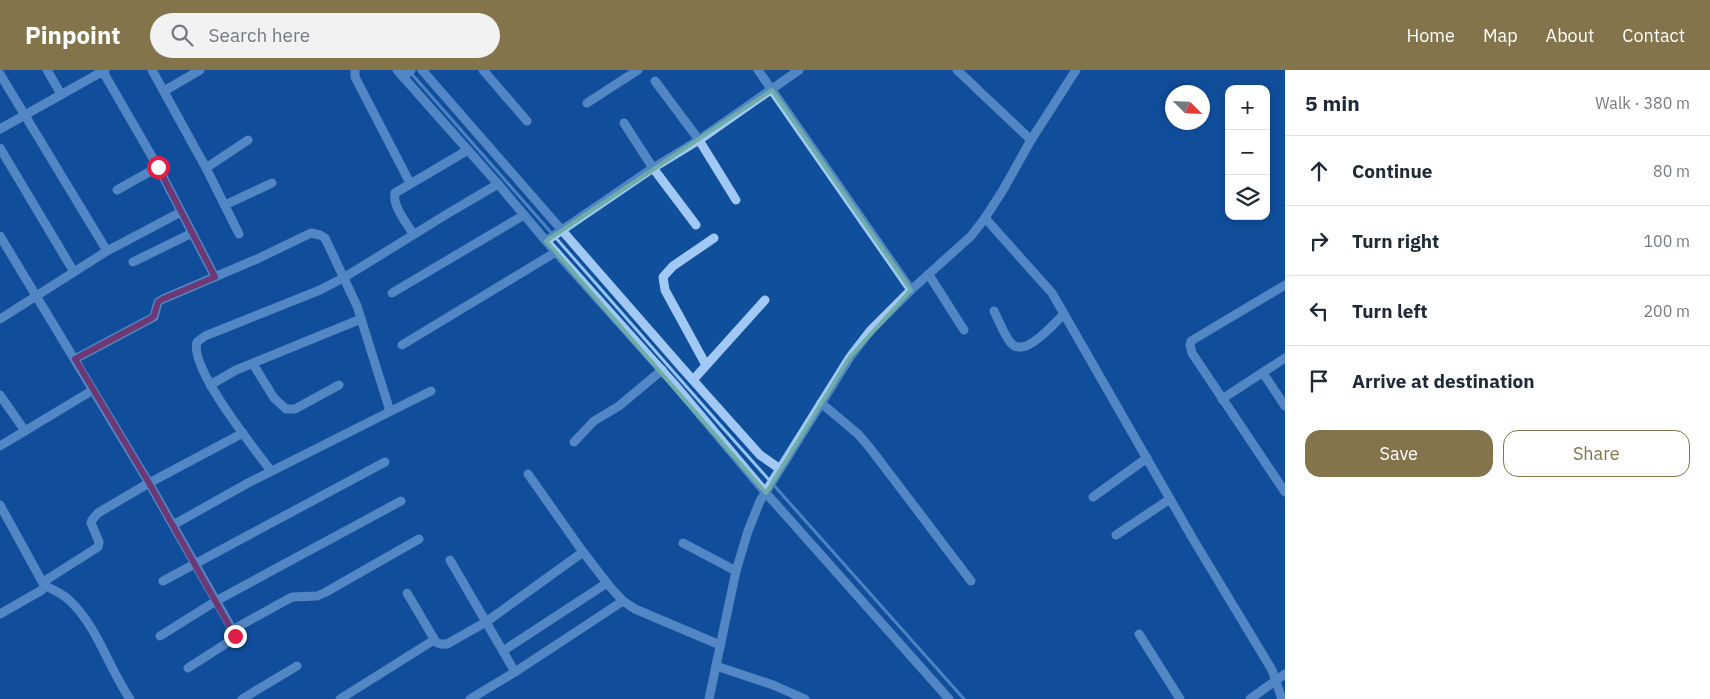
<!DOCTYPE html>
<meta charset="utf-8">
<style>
:root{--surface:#fff;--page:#f2f2f3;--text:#1f2937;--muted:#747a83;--line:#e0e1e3;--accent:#84744c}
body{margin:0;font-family:"IBM Plex Sans",sans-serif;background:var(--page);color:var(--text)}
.controls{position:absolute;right:15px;top:15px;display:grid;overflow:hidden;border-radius:10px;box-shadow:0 2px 8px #0003}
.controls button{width:45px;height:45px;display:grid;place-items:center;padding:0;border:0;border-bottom:1px solid var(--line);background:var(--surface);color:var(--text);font:25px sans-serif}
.compass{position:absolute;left:1165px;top:15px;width:45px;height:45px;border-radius:50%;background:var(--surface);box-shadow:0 2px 8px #0003;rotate:114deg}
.stop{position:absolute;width:15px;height:15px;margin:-11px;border:4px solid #e11d48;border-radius:50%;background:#fff}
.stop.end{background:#e11d48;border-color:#fff;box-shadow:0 1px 5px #0008}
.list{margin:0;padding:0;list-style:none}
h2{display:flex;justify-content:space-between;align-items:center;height:65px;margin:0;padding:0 20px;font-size:21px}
h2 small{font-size:16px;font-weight:400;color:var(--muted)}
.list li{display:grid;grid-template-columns:32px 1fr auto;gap:15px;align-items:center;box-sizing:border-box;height:70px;padding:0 20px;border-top:1px solid var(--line)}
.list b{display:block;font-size:19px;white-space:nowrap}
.list em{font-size:16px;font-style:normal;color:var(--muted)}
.actions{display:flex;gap:10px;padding:15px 20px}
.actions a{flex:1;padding:11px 0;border:1px solid var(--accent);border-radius:15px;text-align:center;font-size:18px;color:var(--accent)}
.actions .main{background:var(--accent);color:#fff}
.icon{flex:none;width:28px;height:28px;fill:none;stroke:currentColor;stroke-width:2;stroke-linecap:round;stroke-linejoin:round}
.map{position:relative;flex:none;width:1285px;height:629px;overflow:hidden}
header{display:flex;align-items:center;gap:30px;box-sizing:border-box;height:70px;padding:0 25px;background:var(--accent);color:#fff}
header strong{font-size:24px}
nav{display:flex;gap:28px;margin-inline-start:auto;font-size:18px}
.search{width:350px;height:45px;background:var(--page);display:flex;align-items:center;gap:12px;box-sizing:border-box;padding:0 18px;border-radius:28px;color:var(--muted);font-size:19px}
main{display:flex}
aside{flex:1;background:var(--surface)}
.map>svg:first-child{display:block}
</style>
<header>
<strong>Pinpoint</strong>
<div class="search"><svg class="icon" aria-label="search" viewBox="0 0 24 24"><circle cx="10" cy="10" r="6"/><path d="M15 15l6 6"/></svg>Search here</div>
<nav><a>Home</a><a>Map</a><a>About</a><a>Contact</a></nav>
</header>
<main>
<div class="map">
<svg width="1285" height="629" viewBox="0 0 1285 629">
<rect width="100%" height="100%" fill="#104f9b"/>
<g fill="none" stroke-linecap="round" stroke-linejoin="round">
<polyline stroke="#94c4f8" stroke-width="3" points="410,2 722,357 964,629"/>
<g stroke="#a2c9f5" stroke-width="9">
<polyline points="47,0 61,24"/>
<polyline points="102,0 158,97 215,207"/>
<polyline points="152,0 206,98 239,164"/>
<polyline points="355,0 355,7 410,113"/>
<polyline points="397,0 498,114 546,171 675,315 766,423 949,629"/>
<polyline points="422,0 683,299 760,385 780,399"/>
<polyline points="483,0 527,51"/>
<polyline points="758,0 911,220"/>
<polyline points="957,0 1031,70"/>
<polyline points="0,4 107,181"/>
<polyline points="403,7 411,0"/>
<polyline points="655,11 699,70 736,130"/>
<polyline points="164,21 200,0"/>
<polyline points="587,33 638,0"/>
<polyline points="624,53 653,98 696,155"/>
<polyline points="0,59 105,0"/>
<polyline points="0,78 74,202"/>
<polyline points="206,98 248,70"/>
<polyline points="117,120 158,97"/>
<polyline points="225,135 272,113"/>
<polyline points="985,148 1052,223 1193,469 1272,600 1282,629"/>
<path d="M 413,164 C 407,153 392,136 395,123 L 468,80"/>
<polyline points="0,166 149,413 235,564 233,569 188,598"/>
<polyline points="546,171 653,98 699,70 799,0"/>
<polyline points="133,192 192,163"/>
<polyline points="929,205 964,260"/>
<polyline points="1285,215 1191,271 1190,275 1192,283 1285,422"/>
<polyline points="392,223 524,145"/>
<path d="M 994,241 C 999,251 1004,265 1011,273 C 1025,289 1054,253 1064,244"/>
<polyline points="0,249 107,181 181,142"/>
<polyline points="402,275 556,182"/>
<polyline points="75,289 150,249 154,247 158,232 163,229 257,189 311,163 320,165 325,168 357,236 390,341"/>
<polyline points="253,294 274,328 286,339 295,339 339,315"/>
<polyline points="706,295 665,220 663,207 673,196 714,168"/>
<polyline points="1263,303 1285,336"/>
<polyline points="693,310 765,230"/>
<polyline points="210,315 236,300 361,249"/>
<polyline points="0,325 25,361"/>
<polyline points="1222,329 1285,288"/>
<polyline points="821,333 858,364 870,378 971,511"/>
<polyline points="574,372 594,351 619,336 662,300"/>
<polyline points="0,376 93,320"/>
<path d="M 271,401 C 254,378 189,298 197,272 L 205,266 L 320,220 L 345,207 L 447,144 L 498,114"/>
<polyline points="528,404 583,482 611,518 623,531 635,539 720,575"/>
<polyline points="1093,427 1147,388"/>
<polyline points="0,435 44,515 42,520 0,544"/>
<polyline points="173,455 248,413 431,321"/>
<polyline points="1116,465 1170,429"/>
<polyline points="683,473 736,501"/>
<polyline points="450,490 515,602"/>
<polyline points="163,511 385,392"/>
<polyline points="43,512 98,477 99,472 91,453 92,450 98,443 149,413 243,363"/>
<path d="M 44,515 C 52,519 61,523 68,529 C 97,555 108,597 130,629"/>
<polyline points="407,523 436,572 440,574 447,574 486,552 583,482"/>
<polyline points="232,560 292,527 317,526 326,522 419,469"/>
<polyline points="1139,564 1180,629"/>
<polyline points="160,566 216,531 401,431"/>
<polyline points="503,581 607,513"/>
<polyline points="716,596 773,615 805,629"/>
<polyline points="242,629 297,596"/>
<polyline points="340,629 434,570"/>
<polyline points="470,629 515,602 623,531"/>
<polyline points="709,629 736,501 748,461 760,431 850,287 870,261 911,220 971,166 985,148 1003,120 1031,70 1076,0"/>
<polyline points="1250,629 1285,604"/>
</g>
</g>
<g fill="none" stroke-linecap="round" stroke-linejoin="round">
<polyline stroke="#e11d48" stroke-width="6" points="158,97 215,207 163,229 158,232 154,246 150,249 75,289 149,413 235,566"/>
</g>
<path d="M0 0H1285V629H0ZM 772,20 L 911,220 L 850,287 L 766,423 L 546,171 Z" fill="#104f9b" fill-opacity=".55" fill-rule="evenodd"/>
<path fill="none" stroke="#6fada8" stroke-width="4" stroke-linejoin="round" d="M 772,20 L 911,220 L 850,287 L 766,423 L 546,171 Z"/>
</svg>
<div class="controls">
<button>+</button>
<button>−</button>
<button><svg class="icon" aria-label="layers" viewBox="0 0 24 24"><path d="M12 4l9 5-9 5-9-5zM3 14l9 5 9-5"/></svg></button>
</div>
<svg class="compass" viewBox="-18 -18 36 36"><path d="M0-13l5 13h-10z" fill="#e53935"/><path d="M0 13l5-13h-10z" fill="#747a83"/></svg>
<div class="stop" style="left:158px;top:97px"></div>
<div class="stop end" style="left:235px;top:566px"></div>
</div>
<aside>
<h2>5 min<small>Walk · 380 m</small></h2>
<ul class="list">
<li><svg class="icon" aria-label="ahead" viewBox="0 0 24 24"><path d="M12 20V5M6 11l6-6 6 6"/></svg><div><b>Continue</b></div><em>80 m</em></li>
<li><svg class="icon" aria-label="right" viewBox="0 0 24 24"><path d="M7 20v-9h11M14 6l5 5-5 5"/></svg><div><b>Turn right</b></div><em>100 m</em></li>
<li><svg class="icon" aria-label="left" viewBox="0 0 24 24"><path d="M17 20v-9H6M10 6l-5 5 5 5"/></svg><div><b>Turn left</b></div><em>200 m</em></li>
<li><svg class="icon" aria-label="arrive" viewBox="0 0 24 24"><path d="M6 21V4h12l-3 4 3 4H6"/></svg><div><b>Arrive at destination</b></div></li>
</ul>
<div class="actions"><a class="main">Save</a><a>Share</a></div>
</aside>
</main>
